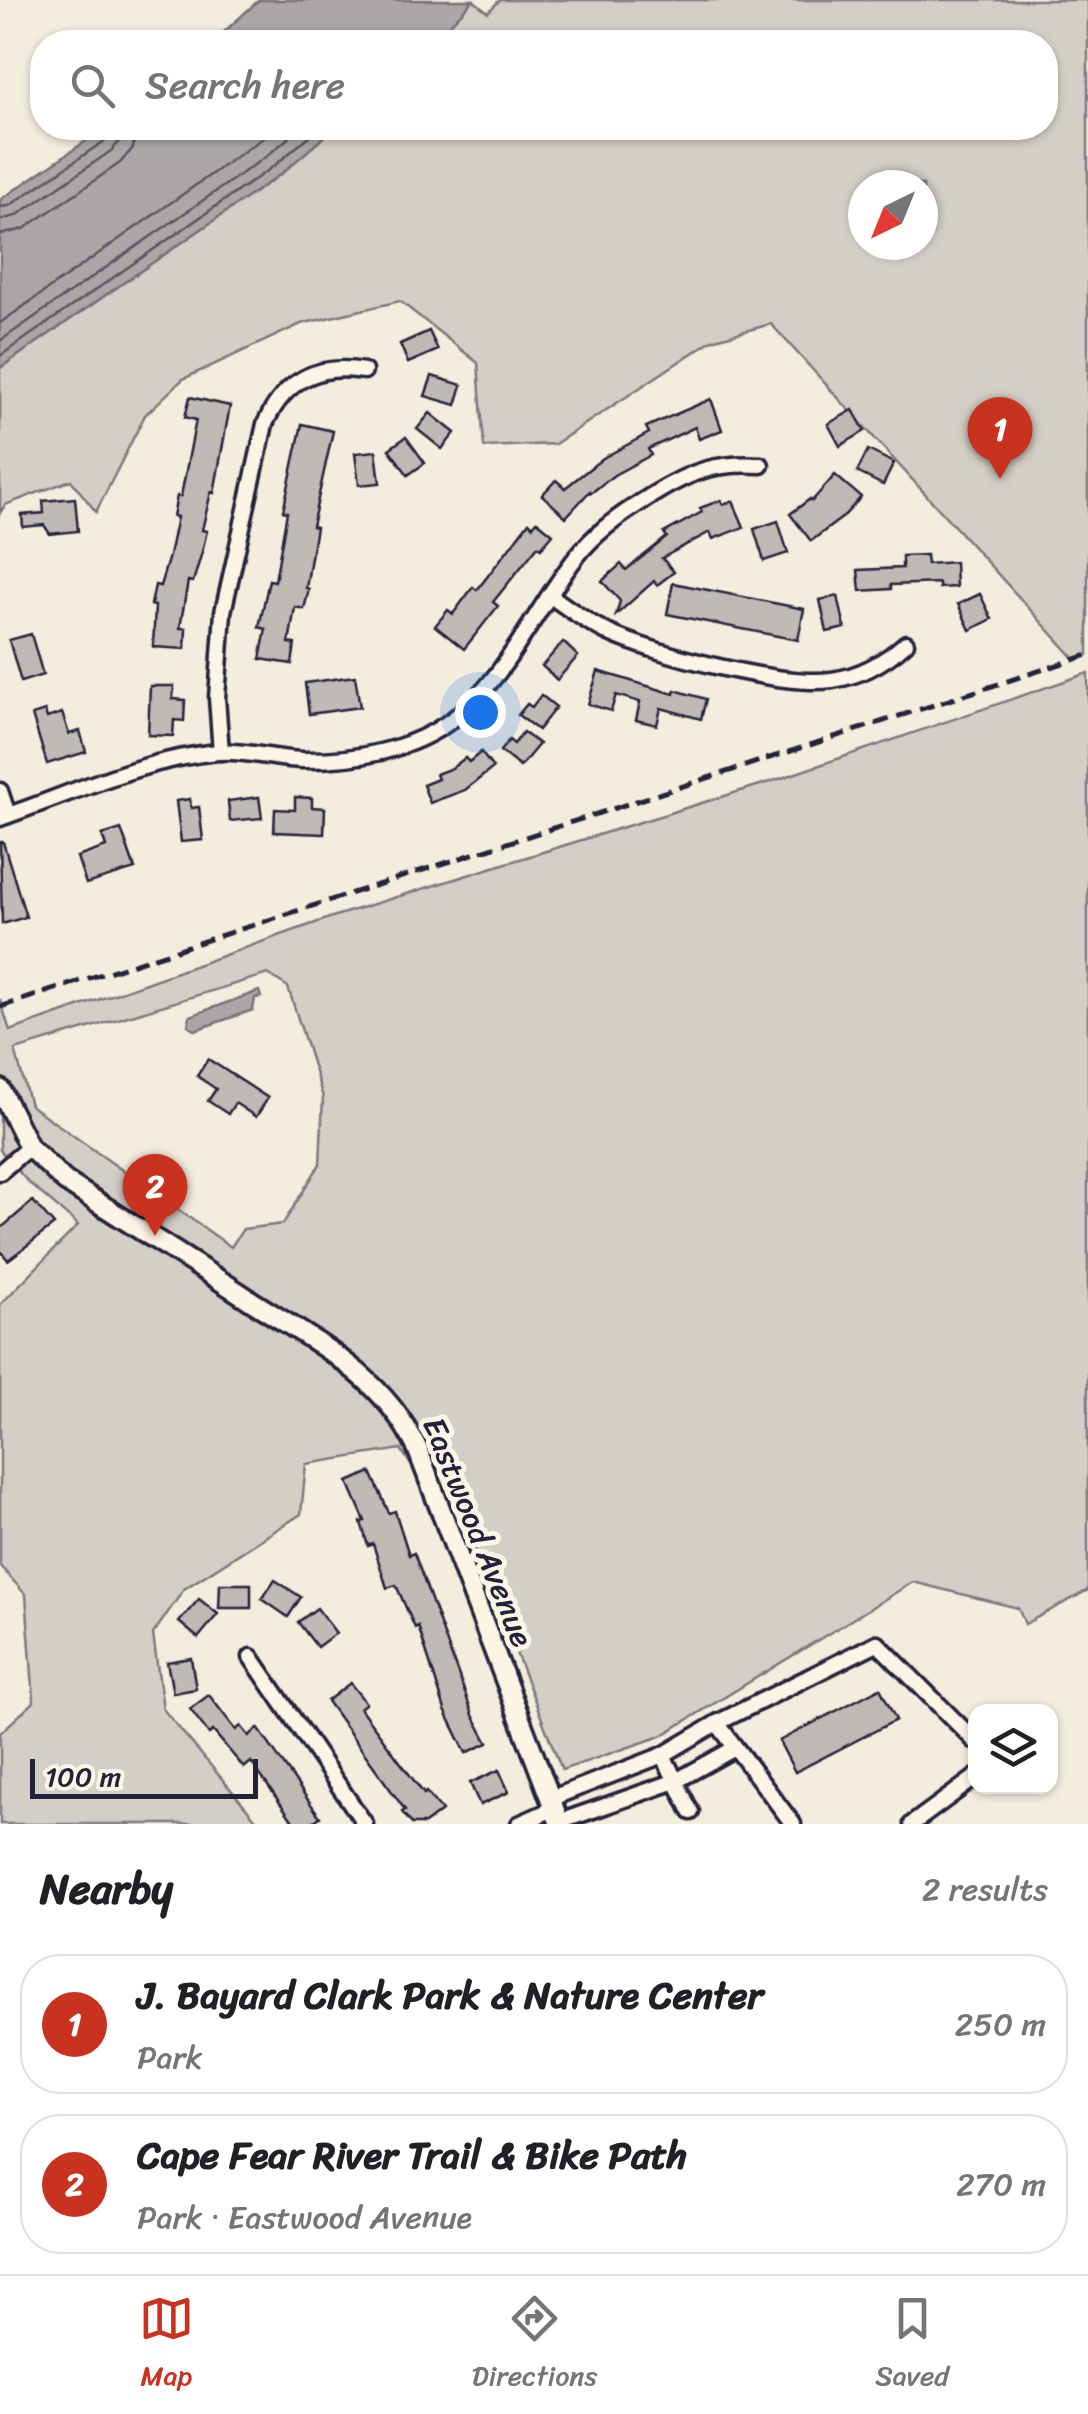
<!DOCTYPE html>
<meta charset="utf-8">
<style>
:root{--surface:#fff;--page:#f6f6f6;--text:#202124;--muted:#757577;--line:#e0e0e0;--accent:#c8321e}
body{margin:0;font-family:Sriracha,sans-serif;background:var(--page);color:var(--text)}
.controls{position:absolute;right:30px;bottom:30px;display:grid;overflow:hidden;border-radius:20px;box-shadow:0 2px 8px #0004}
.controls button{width:90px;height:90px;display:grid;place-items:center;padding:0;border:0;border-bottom:2px solid var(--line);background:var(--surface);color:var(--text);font:50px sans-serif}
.compass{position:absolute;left:848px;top:170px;width:90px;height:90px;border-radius:50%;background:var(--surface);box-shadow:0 2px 8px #0004;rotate:223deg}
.scale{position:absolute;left:30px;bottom:25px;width:228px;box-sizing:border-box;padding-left:10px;border:5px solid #22223b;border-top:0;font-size:28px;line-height:35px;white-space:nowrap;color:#22223b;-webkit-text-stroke:8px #fcf5e5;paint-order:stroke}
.you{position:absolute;left:480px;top:712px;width:35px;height:35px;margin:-25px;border:8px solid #fff;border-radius:50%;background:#1a73e8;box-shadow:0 0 0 15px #1a73e833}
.badge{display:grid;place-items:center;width:65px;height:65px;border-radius:50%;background:var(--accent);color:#fff;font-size:32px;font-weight:700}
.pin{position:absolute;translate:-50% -82px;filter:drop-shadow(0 2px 5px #0008)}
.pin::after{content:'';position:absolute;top:52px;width:35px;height:30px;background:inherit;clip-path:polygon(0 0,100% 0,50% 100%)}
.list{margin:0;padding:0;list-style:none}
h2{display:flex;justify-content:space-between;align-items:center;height:130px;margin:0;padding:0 40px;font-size:42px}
h2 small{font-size:32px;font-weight:400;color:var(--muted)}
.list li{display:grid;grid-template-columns:65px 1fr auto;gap:30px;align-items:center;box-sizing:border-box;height:140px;margin:0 20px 20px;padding:0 20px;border:2px solid var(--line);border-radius:40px}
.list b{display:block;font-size:38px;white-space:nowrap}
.list p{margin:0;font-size:32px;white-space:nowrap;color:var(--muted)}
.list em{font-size:32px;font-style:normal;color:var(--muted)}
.icon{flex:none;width:55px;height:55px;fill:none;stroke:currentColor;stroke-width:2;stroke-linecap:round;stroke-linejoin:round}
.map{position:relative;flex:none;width:1088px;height:1824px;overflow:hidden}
.search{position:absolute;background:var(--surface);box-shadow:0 2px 8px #0004;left:30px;right:30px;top:30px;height:110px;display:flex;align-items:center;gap:25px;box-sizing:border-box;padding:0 35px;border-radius:40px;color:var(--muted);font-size:38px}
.sheet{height:450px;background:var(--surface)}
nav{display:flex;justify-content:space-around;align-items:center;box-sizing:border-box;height:140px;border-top:2px solid var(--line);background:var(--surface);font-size:28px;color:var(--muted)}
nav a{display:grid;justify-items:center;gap:5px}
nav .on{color:var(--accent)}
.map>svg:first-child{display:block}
</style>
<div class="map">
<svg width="1088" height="1824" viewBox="0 0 1088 1824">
<rect width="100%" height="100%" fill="#f3edde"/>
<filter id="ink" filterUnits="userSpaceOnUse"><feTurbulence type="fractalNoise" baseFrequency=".01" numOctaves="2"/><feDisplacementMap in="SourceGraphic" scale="20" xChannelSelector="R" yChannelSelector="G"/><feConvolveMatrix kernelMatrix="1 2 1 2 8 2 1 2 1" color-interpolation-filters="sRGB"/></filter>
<g filter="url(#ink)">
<g fill="#d4cfc6" stroke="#7b7880" stroke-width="2.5" fill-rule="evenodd">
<path d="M 473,0 L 488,12 L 500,0 L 1088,0 L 1088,655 L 1075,659 L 771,324 L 712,340 L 555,444 L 484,447 L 478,363 L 400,301 L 301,324 L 183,379 L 145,415 L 96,512 L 71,480 L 5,505 L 0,513 L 0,368 L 281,174 L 334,128 L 1046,128 L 1046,42 L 433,42 ZM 863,185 L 923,185 L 923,245 L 863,245 Z"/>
<path d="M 1088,673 L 1088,1590 L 1025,1624 L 1018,1608 L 913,1582 L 661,1736 L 562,1770 L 447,1477 L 417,1475 L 401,1449 L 306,1464 L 301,1514 L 184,1589 L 153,1634 L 163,1709 L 260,1824 L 0,1824 L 0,1733 L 34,1702 L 26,1595 L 0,1566 L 0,1305 L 78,1225 L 28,1182 L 0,1150 L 0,999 L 10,1031 L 335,916 L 773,781 ZM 268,974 L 288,987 L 323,1097 L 320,1164 L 283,1224 L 243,1229 L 231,1247 L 30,1105 L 15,1050 Z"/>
</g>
<g fill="#aca7a6" stroke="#75727b" stroke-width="2.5">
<polygon points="259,0 473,0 433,42 213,42"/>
<polygon points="105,128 334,128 281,174 0,368 0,200"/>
<polygon points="259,991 261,997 255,998 253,1010 195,1030 188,1025 190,1016"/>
</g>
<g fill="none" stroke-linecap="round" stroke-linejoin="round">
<g stroke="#595766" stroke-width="2.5">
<polyline points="0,207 9,206 103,142 109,136 110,128"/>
<polyline points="0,220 16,216 111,151 120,141 122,128"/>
<polyline points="0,235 24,229 120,163 133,148 137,128"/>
<polyline points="0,323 277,128"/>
<polyline points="0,341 267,156 300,128"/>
<polyline points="0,356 274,166 319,128"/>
</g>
</g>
<g fill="#bfbab6" stroke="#22223b" stroke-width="2.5">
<polygon points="429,331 438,350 408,363 400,344"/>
<polygon points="432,376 462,385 456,405 425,396"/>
<polygon points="190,397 230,406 214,493 211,492 202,530 207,531 202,552 193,582 188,581 180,628 186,628 185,649 153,647 155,606 151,605 155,585 160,586 169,556 177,517 173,516 177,496 181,496 196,420 185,417"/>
<polygon points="711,399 722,430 699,439 695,427 648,449 651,455 614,475 591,493 590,491 566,517 542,495 556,480 565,488 603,458 649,433 646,427"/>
<polygon points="853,410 865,431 840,446 828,424"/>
<polygon points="430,413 455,433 442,449 417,429"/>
<polygon points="302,424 333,431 312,526 316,527 306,588 309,589 304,609 295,607 289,643 295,644 292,664 260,659 266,629 259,627 269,580 275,581 287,512 283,511"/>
<polygon points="406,437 425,463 408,475 389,449"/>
<polygon points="868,450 894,463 883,485 857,472"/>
<polygon points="376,451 380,483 359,485 355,453"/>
<polygon points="835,475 861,497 843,517 811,541 790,514 810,499 812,501"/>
<polygon points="75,498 78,531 50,534 44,525 23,527 22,515 44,513 43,501"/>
<polygon points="721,500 723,505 733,501 744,527 713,539 710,532 662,558 674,572 657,585 654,581 616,615 620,601 602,581 621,564 626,570 667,537 664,533 702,512 700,508"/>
<polygon points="537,521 553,534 541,548 538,546 493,602 498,606 464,649 435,626 448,610 453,614 473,587 477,590 529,522 533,526"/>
<polygon points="778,521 788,553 764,561 754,529"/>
<polygon points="926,555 927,564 955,562 956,587 939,588 939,583 891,585 891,589 860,591 858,570 902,568 902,556"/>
<polygon points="673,583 804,609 798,640 667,614"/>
<polygon points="980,594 992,619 970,630 958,604"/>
<polygon points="838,596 845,628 827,632 820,600"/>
<polygon points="31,634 43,675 21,682 9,640"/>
<polygon points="563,642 578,656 557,680 542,666"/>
<polygon points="598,671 674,694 675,690 706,699 701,719 661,708 657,725 636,720 640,702 616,695 611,711 588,704"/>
<polygon points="355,676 360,707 309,714 305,683"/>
<polygon points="150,686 174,686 173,699 185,700 184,721 174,720 173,736 148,735"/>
<polygon points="541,695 556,707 538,730 518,715 527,704 532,707"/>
<polygon points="45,711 47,718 62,713 69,734 80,731 86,752 47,764 32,715"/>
<polygon points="523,732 539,744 520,767 500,751 509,740 514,744"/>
<polygon points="481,752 493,768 465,790 430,803 423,785 438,779 436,774 452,768 465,758 469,762"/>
<polygon points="259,797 262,818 230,821 228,801"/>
<polygon points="295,797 312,798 312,807 325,808 324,834 274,832 275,809 295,810"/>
<polygon points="190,799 191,808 199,807 203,840 181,842 176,801"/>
<polygon points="121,829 135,869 86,884 77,857 106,847 102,835"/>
<polygon points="0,842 3,842 26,917 2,924"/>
<polygon points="208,1059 268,1098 256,1117 235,1103 228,1114 208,1101 216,1089 197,1076"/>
<polygon points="33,1201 54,1225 8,1260 0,1250 0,1229"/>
<polygon points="371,1472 389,1513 395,1511 409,1555 414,1553 473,1715 488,1743 466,1753 445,1710 418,1626 415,1628 396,1585 387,1588 373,1544 368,1546 361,1522 365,1521 348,1482"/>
<polygon points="275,1580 301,1597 288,1617 262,1599"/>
<polygon points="220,1584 251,1584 251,1608 219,1608"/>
<polygon points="199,1599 218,1614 198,1638 179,1622"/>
<polygon points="317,1608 336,1633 317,1647 298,1622"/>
<polygon points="191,1658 196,1689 173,1693 167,1662"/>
<polygon points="350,1683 366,1703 360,1708 424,1794 426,1792 442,1811 425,1824 412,1824 402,1812 405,1810 327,1701"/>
<polygon points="880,1688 896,1720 795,1772 779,1741"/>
<polygon points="209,1695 236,1730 241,1726 249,1736 258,1728 320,1817 310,1824 295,1824 251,1762 244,1768 213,1731 209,1734 190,1709"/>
<polygon points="499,1770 509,1792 480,1805 470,1783"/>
</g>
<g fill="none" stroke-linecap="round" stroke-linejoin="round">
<g stroke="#22223b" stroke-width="21">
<g id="minor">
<path d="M 551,596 C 570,610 588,623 609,633 C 654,654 784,687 832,680 C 861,676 885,662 906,643"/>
<path d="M 221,752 L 217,698 L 223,612 L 265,424 C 284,381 317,363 364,371"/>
<polyline points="0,791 8,815"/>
<path d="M 0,818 C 71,794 142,759 218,752 C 245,750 274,759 301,760 C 353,761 412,751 453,719 C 508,678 538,602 582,550 C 602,527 628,510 654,494 C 691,471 717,462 761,465"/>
<polyline points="0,1172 29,1147"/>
<polyline points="251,1657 365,1824"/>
<polyline points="663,1755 691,1812"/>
<polyline points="549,1799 663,1755 717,1723"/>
<polyline points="559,1822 676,1781 735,1748"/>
<polyline points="519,1824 553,1809"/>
<polyline points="793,1824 717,1723 877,1643 976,1742"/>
<polyline points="912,1824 976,1777"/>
</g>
</g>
<g stroke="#22223b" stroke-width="25">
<path id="tertiary" d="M 0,1089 L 29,1147 L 65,1181 C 127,1222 191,1261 253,1302 C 317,1343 383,1376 417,1448 L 560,1824"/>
</g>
<use href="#minor" stroke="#fcf5e5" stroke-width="14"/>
<use href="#tertiary" stroke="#fcf5e5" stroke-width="18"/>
<polyline stroke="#22223b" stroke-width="5" stroke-dasharray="15 8" stroke-linecap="butt" points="0,1007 1088,655"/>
</g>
</g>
<g text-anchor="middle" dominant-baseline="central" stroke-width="10" stroke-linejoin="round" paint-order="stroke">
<g font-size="32" fill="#22223b" stroke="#fcf5e5">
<text transform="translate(478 1532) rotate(68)">Eastwood Avenue</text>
</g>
</g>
</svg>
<div class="controls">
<button><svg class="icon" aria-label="layers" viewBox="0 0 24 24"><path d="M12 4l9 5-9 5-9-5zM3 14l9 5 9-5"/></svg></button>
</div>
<svg class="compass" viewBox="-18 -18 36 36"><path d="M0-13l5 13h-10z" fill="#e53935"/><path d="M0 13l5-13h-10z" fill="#757577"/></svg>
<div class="scale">100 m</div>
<div class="you"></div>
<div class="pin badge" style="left:1000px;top:479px">1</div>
<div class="pin badge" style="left:155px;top:1236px">2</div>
<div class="search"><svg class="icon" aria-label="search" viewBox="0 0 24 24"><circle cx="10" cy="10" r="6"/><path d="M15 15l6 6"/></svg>Search here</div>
</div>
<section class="sheet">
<h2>Nearby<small>2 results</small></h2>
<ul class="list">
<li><span class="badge">1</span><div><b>J. Bayard Clark Park &amp; Nature Center</b><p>Park</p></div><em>250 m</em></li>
<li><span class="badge">2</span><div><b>Cape Fear River Trail &amp; Bike Path</b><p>Park · Eastwood Avenue</p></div><em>270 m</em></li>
</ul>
</section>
<nav>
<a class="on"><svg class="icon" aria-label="map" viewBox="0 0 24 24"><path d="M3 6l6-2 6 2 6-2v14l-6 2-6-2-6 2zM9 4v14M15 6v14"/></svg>Map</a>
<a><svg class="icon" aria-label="directions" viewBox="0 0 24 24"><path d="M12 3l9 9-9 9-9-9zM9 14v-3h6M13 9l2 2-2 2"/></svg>Directions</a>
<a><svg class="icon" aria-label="saved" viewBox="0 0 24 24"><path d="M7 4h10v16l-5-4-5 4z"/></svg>Saved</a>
</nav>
